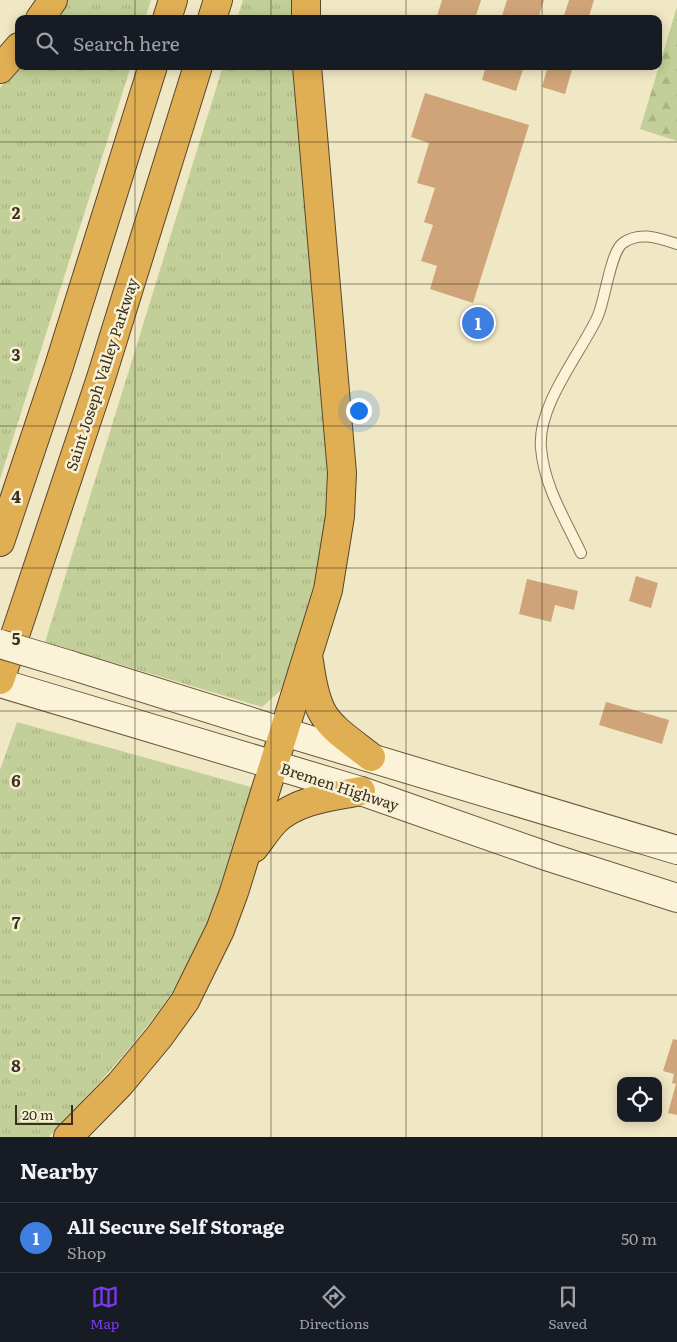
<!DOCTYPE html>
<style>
:root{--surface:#171b24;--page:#242831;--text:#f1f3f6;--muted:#9ea1a6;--line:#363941;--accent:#7c3aed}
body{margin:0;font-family:Literata,serif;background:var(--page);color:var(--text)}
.controls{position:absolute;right:15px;bottom:15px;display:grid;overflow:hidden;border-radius:10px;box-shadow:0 2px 12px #0003}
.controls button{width:45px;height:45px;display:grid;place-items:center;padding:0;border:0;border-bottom:1px solid var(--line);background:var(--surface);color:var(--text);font:25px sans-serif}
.scale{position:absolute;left:15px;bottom:12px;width:58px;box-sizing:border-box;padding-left:5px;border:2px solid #3b2f1e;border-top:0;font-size:14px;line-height:18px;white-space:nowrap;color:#3b2f1e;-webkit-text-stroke:4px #f7f0d4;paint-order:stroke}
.you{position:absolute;left:358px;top:410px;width:18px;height:18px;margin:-12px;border:4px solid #fff;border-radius:50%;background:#1a73e8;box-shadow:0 0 0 8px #1a73e833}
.badge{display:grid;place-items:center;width:32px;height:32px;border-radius:50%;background:var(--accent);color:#fff;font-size:16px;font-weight:700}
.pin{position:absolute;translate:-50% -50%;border:2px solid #fff;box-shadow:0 1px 5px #0006}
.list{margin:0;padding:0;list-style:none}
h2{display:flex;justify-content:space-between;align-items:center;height:65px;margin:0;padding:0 20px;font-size:21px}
h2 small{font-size:16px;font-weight:400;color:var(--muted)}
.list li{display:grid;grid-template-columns:32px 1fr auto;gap:15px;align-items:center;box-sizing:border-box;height:70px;padding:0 20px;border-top:1px solid var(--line)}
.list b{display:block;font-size:19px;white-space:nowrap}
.list p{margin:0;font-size:16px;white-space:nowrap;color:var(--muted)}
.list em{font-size:16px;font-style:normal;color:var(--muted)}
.icon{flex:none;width:28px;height:28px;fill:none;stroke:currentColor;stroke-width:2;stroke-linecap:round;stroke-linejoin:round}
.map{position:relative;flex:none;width:677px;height:1137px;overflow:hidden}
.search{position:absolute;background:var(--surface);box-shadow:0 2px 12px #0003;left:15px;right:15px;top:15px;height:55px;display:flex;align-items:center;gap:12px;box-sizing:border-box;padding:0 18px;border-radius:10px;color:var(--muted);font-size:19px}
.sheet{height:135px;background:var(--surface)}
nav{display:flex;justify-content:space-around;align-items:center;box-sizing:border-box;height:70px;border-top:1px solid var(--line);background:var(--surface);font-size:14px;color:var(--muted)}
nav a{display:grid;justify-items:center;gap:2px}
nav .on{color:var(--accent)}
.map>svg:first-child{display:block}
</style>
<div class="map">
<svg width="677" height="1137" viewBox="0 0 677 1137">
<defs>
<pattern id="grass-tufts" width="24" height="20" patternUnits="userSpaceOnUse" patternTransform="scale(1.25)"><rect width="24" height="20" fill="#c3cf98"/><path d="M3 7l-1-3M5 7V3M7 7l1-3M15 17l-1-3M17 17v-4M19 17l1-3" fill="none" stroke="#a8b283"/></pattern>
<pattern id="forest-firs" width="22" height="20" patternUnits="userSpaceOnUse" patternTransform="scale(1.25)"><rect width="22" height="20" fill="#c3cf98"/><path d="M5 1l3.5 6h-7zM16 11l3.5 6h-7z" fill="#a8b283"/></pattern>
</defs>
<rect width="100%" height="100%" fill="#f0e7c4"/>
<g fill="url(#grass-tufts)">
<polygon points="68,0 151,0 145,19 55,19"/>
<polygon points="243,0 297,0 297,19 237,19"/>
<polygon points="19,65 131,66 0,479 0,88"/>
<polygon points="223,66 299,66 333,471 326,546 290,682 262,707 45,642"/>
<path d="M 17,722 L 251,787 L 253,790 C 234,847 219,909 190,962 C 154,1028 99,1082 49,1137 L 0,1137 L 0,770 Z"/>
</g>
<polygon fill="url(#forest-firs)" points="677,7 677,141 640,129"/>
<g fill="#cfa479">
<polygon points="442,0 481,0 475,19 436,19"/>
<polygon points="507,0 544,0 538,19 501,19"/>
<polygon points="569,0 594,0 588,19 563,19"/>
<polygon points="486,66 524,66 516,91 482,80"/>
<polygon points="548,66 573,66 565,94 542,87"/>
<polygon points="425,93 529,125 473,303 430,289 437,266 421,261 433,225 424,222 435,188 417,183 429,143 411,137"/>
<polygon points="636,576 658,583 651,608 629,601"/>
<polygon points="527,579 578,591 574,610 555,605 551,622 519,614"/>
<polygon points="606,702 669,720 662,744 599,725"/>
<polygon points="673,1039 677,1040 677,1115 668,1113 676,1084 672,1083 674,1074 663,1071"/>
</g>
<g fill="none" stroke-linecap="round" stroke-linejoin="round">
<g stroke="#8b785a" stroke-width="12">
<path id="service" d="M 581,553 C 565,519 544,486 541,448 C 537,406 580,354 597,318 C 605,302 610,252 623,243 C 640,231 658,238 677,244"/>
</g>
<g stroke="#6d593d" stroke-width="30">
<g id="secondary">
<polyline points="70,665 284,732 677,850"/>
<polyline points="0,683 361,791 549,857 677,898"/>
</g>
</g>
<g stroke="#59462e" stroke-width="30">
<g id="motorway">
<polyline points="306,0 306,19"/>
<polyline points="40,19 53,0"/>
<polyline points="167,19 173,0"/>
<polyline points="212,19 218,0"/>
<polyline points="0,69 19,47"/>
<polyline points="0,542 59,366 153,66"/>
<path d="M 309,661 C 317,721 326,722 371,757"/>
<polyline points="0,680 101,378 198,66"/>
<path d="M 254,848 C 261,839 268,828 276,820 C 299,799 332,797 361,791"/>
<polyline points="68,1137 120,1084 159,1037 185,1001 220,930 234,892 328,590 340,516 342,473 307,66"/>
</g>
</g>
<use href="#service" stroke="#faf3d8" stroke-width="10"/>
<use href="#secondary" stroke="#faf3d8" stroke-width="28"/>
<use href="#motorway" stroke="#e1af53" stroke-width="28"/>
<g stroke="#6d593d" stroke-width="30" stroke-linecap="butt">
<polyline id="secondary-bridge" points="0,644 70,665"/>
</g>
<use href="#secondary-bridge" stroke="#faf3d8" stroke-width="28"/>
</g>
<path fill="none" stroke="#3b2f1e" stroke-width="1" stroke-opacity="0.55" d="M 135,0 L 135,19M 271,0 L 271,19M 406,0 L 406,19M 542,0 L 542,19M 135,66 L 135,1137M 271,66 L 271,1137M 406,66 L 406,1137M 542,66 L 542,1137M 0,142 L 677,142M 0,284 L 677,284M 0,426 L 677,426M 0,568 L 677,568M 0,711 L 677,711M 0,853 L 677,853M 0,995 L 677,995"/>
<g text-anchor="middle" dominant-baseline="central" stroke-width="5" stroke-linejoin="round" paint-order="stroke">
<g font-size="15" fill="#3b2f1e" stroke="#f7f0d4">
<text transform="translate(101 374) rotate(-72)">Saint Joseph Valley Parkway</text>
<text transform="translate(340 786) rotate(18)">Bremen Highway</text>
</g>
</g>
<g font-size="16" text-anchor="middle" font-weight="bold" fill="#3b2f1e" stroke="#f7f0d4" stroke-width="5" stroke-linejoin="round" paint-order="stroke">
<text x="16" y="219">2</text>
<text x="16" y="361">3</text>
<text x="16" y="503">4</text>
<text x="16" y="645">5</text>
<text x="16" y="787">6</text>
<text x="16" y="929">7</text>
<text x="16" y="1072">8</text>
</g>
</svg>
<div class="controls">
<button><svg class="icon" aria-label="locate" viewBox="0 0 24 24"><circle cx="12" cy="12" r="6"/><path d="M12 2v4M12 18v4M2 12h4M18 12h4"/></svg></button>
</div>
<div class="scale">20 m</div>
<div class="you"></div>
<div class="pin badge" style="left:478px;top:323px;background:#3f7fe0">1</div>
<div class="search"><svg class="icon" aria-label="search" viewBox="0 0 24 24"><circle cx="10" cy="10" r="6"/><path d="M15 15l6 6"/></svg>Search here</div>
</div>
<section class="sheet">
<h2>Nearby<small></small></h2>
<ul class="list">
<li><span class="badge" style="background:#3f7fe0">1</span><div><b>All Secure Self Storage</b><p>Shop</p></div><em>50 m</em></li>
</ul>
</section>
<nav>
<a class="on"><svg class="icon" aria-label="map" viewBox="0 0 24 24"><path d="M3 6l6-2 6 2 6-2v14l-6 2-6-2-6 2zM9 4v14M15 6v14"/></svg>Map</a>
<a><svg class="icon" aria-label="directions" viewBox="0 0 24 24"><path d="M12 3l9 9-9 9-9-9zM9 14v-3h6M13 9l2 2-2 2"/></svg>Directions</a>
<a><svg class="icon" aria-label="saved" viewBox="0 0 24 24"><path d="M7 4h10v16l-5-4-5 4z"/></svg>Saved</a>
</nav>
